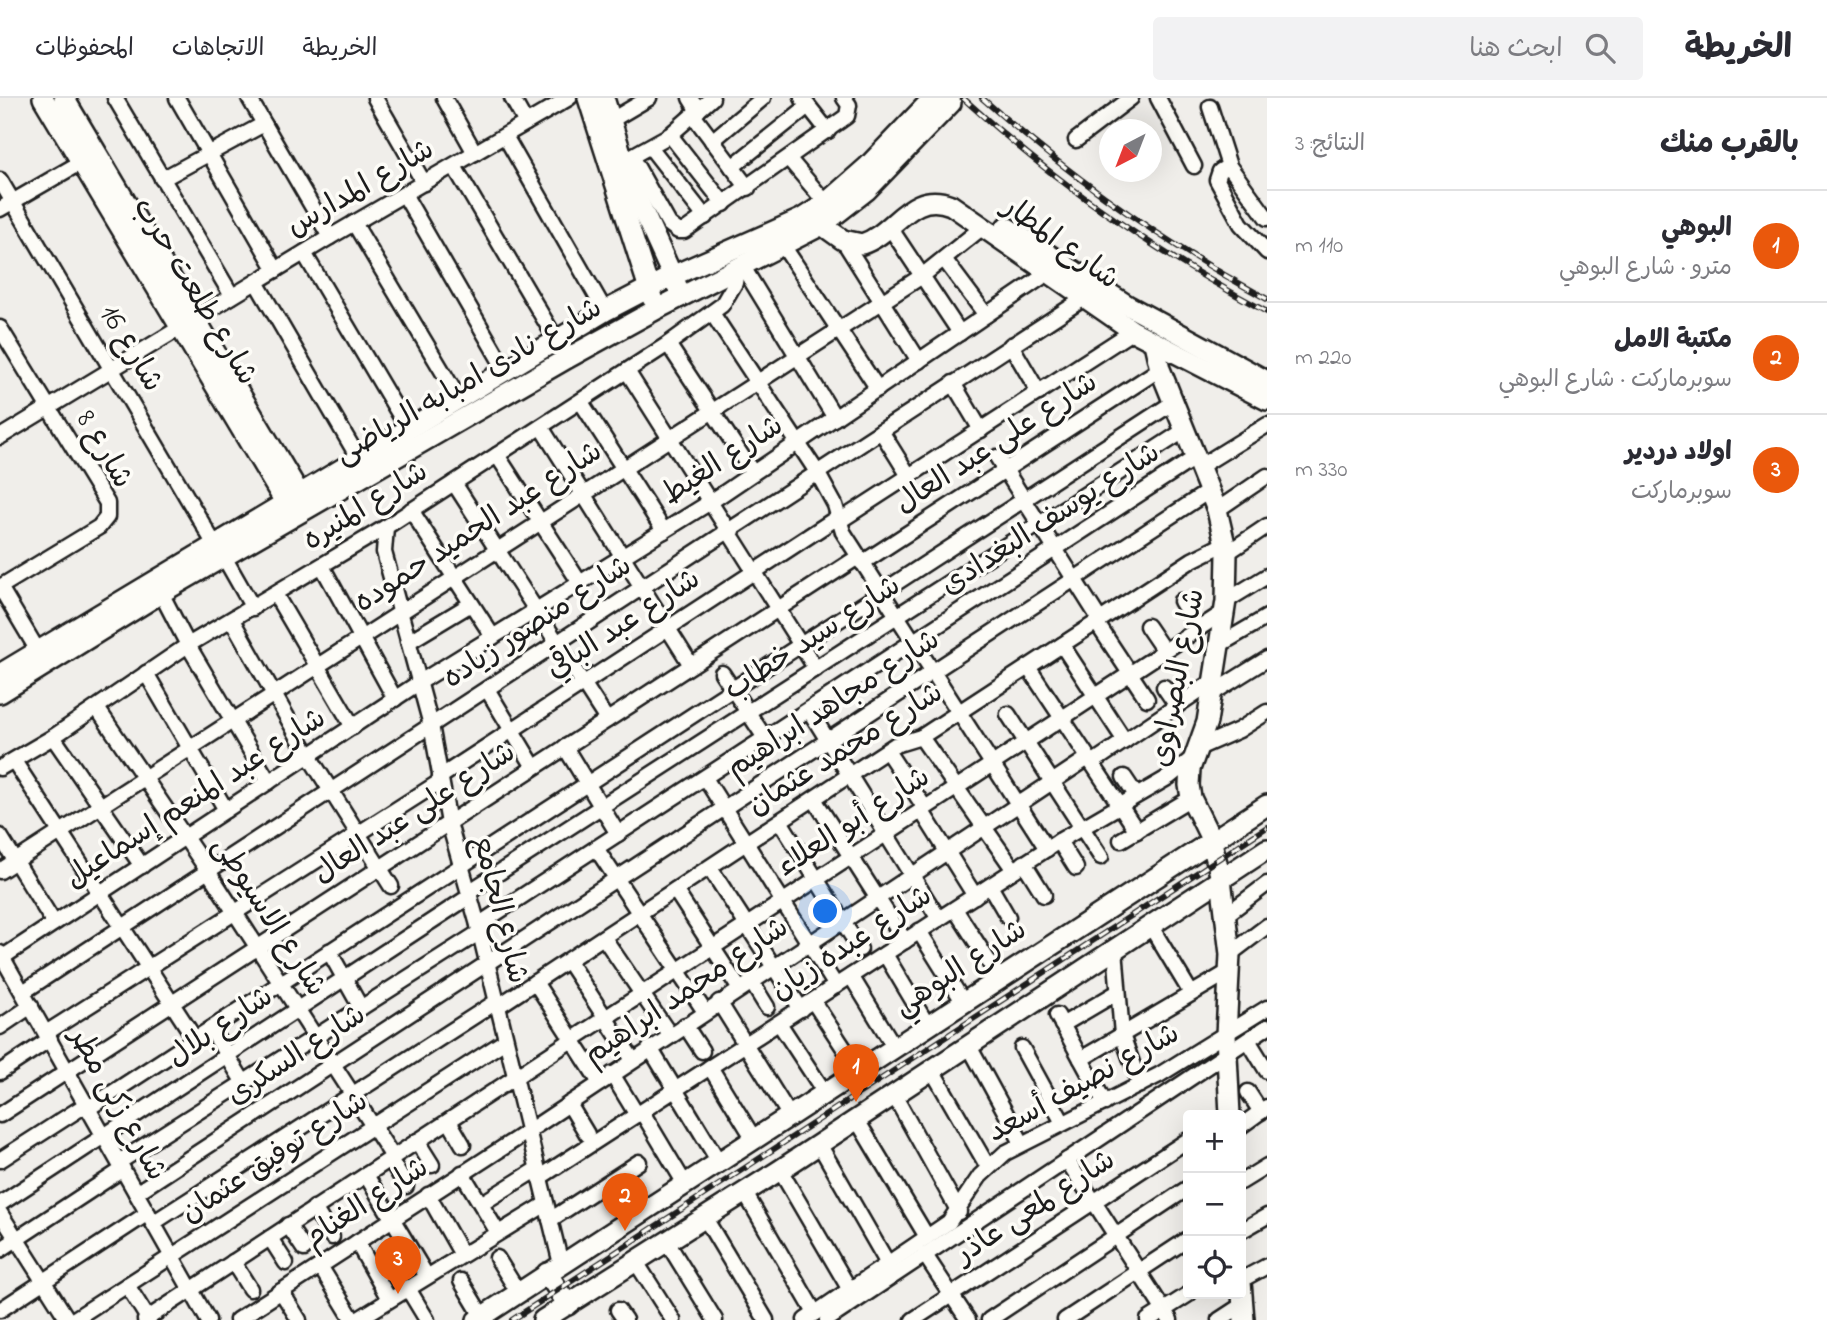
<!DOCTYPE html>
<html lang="ar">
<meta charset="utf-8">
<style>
:root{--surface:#fff;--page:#f2f2f3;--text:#2b2b33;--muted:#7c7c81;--line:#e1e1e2;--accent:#ea580c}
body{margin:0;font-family:"Indie Flower","Playpen Sans Arabic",sans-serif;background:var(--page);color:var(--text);direction:rtl}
.controls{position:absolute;right:21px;bottom:21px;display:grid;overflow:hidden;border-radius:7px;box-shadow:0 7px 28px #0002}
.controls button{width:63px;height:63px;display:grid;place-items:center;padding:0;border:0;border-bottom:2px solid var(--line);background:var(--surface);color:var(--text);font:35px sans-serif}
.compass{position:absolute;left:1099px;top:21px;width:63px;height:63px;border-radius:50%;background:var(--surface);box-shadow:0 7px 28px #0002;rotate:222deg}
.you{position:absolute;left:826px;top:814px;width:24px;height:24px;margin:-18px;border:5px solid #fff;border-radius:50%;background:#1a73e8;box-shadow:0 0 0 10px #1a73e833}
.badge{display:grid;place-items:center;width:46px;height:46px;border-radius:50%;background:var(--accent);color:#fff;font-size:23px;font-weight:700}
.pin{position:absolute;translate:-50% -58px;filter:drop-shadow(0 2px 4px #0008)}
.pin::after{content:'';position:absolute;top:37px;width:24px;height:21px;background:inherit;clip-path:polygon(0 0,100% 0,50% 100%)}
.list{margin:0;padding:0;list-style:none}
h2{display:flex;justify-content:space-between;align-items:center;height:91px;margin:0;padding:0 28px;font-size:30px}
h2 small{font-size:23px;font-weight:400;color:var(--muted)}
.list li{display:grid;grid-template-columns:46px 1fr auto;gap:21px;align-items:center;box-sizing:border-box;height:112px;padding:0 28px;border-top:2px solid var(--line)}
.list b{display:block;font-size:26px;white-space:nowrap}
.list p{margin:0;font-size:23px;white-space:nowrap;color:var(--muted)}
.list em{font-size:23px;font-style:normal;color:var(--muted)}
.icon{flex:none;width:38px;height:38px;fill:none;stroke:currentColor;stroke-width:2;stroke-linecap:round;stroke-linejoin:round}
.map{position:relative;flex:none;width:1267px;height:1222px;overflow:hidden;direction:ltr}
header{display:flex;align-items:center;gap:42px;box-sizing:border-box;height:98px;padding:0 35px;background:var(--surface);border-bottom:2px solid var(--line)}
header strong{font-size:33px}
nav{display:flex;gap:38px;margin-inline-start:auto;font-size:24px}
.search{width:490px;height:63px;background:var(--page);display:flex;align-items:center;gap:18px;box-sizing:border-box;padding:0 24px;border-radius:7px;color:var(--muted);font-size:26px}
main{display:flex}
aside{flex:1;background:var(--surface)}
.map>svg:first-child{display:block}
</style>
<header>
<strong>الخريطة</strong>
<div class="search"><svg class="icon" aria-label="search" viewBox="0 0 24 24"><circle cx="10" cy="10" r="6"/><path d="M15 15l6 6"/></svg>ابحث هنا</div>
<nav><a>الخريطة</a><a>الاتجاهات</a><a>المحفوظات</a></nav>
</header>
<main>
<aside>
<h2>بالقرب منك<small>النتائج: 3</small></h2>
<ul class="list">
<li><span class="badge">1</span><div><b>البوهي</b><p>مترو · شارع البوهي</p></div><em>110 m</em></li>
<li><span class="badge">2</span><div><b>مكتبة الامل</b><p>سوبرماركت · شارع البوهي</p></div><em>220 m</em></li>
<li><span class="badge">3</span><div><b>اولاد دردير</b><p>سوبرماركت</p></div><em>330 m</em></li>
</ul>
</aside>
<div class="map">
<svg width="1267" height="1222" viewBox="0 0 1267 1222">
<rect width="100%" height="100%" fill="#f0eeea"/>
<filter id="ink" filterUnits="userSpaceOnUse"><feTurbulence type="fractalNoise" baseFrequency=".0143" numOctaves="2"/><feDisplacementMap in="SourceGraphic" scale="14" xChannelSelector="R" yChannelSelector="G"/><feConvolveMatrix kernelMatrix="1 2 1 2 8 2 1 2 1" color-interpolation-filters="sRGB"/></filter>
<g filter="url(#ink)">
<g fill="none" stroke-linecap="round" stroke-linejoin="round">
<g stroke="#1c1c1c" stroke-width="19">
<g id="street">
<polyline points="115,0 232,198"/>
<polyline points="177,0 276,172"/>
<polyline points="249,0 330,139"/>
<polyline points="375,0 424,85"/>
<polyline points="444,0 475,55"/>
<polyline points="512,0 526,25"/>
<polyline points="690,0 698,13"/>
<polyline points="802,0 828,33"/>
<polyline points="1158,0 1194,68"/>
<polyline points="1210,9 1229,68 1267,120"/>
<polyline points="693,17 748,90"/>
<polyline points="610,23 649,0"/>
<polyline points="670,37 724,106"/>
<polyline points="505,38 605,213"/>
<polyline points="1076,42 1131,0"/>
<polyline points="712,43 763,0"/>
<polyline points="651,50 705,119"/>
<polyline points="632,60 669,126 678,133 684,133 847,18 849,7 844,0"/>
<polyline points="789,61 826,105"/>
<polyline points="623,63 670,37 712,0"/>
<polyline points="454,68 557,243"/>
<polyline points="1229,68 1220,73 1217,82 1241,126 1267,154"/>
<polyline points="732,69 808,8"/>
<polyline points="162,81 264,26"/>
<polyline points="0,82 215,447"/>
<polyline points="404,96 506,273"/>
<polyline points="0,111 90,59"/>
<polyline points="354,125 459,301"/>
<polyline points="889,128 960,235"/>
<polyline points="843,142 919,263"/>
<polyline points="784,149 878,291"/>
<polyline points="304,155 408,331"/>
<polyline points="944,161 986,217"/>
<polyline points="743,169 835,320"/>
<polyline points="256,184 359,361"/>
<polyline points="712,215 817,374 835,407 843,434 1047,751"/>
<polyline points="0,230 107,405 107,419 99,429 0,489"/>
<polyline points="668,246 753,375"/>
<polyline points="1011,247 1039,295"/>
<polyline points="627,273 816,571"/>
<polyline points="953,285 981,332"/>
<polyline points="581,304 664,433"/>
<polyline points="541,329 691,567"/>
<polyline points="881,333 909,378"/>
<polyline points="0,339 330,139 569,0"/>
<polyline points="497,357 580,485"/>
<polyline points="997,359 1100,522"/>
<polyline points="1199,369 1267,327"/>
<polyline points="454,385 607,622"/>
<polyline points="411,412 493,539"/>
<polyline points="1217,412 1267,378"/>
<polyline points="838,424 1133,233"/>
<polyline points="386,429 384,454 431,627 449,725 478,827 561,1166"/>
<polyline points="1227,455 1267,428"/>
<polyline points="224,459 253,510"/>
<polyline points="862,465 1160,271"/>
<polyline points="322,468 395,601"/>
<polyline points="0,489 38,553"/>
<polyline points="161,495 188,547 269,684"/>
<polyline points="275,496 353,629"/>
<polyline points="1181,503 1198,530"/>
<polyline points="1226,503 1267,478"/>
<polyline points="232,522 309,658 391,788"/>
<polyline points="1096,524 1147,601"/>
<polyline points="1147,528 1164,553"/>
<polyline points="408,544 471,506"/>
<polyline points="1062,547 1125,643"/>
<polyline points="1219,547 1267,519"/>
<polyline points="1028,569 1137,733"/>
<polyline points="146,575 226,712"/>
<polyline points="722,575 765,640"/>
<polyline points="1164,589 1177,608"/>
<polyline points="487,591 534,669"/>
<polyline points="1211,596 1267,561"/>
<polyline points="97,610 208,773 393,1059"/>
<polyline points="809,612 939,821"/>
<polyline points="1008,616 1101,759"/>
<polyline points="53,639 142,768"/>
<polyline points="921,639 1014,772"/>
<polyline points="565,649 618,736"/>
<polyline points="1198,650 1239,632 1267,614"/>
<polyline points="887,653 925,710"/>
<polyline points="14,663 195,941"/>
<polyline points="1092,665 1212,584"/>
<polyline points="0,670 53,639 188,547 386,429 668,246 722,207 735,185 737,172"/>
<polyline points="440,679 838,419"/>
<polyline points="1124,679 1136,697"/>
<polyline points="705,680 836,888"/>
<polyline points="814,701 905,843"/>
<polyline points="921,712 975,798"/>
<polyline points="780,723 860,851"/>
<polyline points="0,738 54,825"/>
<polyline points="1121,742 1191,700"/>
<polyline points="1059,743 1076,770"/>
<polyline points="596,750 705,914"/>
<polyline points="1024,765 1044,797"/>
<polyline points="710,770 801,911"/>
<polyline points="0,773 922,178 984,128"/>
<polyline points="990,788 1008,819"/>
<polyline points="675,792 739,890"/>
<polyline points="469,794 1185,332"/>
<polyline points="955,811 1000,881"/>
<polyline points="1226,817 1267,786"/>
<polyline points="478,827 1196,359"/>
<polyline points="1150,827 1191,895"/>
<polyline points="919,833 964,905"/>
<polyline points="604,840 670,937"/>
<polyline points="1115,851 1122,937 1140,987"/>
<polyline points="329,853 361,910"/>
<polyline points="0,855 208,1222"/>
<polyline points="885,856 928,928"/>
<polyline points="1230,856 1267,828"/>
<polyline points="0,861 420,584 712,403 1048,175"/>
<polyline points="568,863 633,962"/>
<polyline points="851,878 895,950"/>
<polyline points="751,883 767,909"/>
<polyline points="535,884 600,985"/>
<polyline points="23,894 1083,201"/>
<polyline points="813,903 859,973"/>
<polyline points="719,904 790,1018"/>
<polyline points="497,909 895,647 921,639 1192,462 1226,445"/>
<polyline points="1057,917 1105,1005"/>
<polyline points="779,925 825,995"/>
<polyline points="685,927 702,953"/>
<polyline points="1062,927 1118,894"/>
<polyline points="0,929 31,908"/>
<polyline points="211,931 244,985"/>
<polyline points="46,935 441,683"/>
<polyline points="1248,942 1267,973"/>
<polyline points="969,948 1022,1045"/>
<polyline points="650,950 719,1064"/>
<polyline points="1022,950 1063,1025"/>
<polyline points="1081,961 1230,873"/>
<polyline points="710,969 754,1041"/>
<polyline points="932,972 988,1069"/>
<polyline points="0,974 50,941"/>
<polyline points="612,976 637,1017"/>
<polyline points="1248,994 1261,1014"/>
<polyline points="894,997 959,1114"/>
<polyline points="569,1006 587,1036"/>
<polyline points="89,1010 1174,304"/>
<polyline points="642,1014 685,1086"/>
<polyline points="0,1017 858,459"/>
<polyline points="857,1022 927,1139"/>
<polyline points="449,1023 463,1047"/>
<polyline points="1241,1028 1267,1009"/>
<polyline points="417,1043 432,1067"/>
<polyline points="819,1046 888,1166"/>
<polyline points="390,1061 406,1088"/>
<polyline points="0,1062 87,1006"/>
<polyline points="1067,1062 1170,1222"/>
<polyline points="119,1064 480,834"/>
<polyline points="780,1072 850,1192"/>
<polyline points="462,1075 497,1133"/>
<polyline points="366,1077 426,1177"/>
<polyline points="539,1080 1059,743 1169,679 1194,659"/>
<polyline points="1241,1084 1267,1068"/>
<polyline points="136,1095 1209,393"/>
<polyline points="745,1095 815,1215"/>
<polyline points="428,1097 461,1155"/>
<polyline points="0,1106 470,798"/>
<polyline points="481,1106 537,1071"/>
<polyline points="314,1110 332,1139"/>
<polyline points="0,1115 68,1222"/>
<polyline points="705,1120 766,1222"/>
<polyline points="550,1122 639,1064"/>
<polyline points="153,1125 496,904"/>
<polyline points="288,1127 304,1151"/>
<polyline points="1241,1133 1267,1118"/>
<polyline points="270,1140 286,1165"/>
<polyline points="357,1144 389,1201"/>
<polyline points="667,1144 715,1222"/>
<polyline points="0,1152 123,1071"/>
<polyline points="925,1157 968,1222"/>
<polyline points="497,1160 518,1194"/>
<polyline points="233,1164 250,1191"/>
<polyline points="636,1164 673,1222"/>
<polyline points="320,1168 353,1222"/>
<polyline points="1241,1182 1267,1168"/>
<polyline points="461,1183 482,1218"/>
<polyline points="127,1187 149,1222"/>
<polyline points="407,1189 427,1222"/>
<polyline points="281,1193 299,1222"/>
<polyline points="0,1212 148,1115"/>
<polyline points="618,1212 625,1222"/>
<polyline points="73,1222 505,943"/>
<polyline points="145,1222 1224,514"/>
<polyline points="237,1222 527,1034 1088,660"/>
<polyline points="357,1222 546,1106"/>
<polyline points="805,1222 949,1124 980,1078 1005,1055 1159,977 1267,910"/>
<polyline points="827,1222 1267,929"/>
<polyline points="913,1222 1188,1042"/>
<polyline points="989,1222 1188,1090"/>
<polyline points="1065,1222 1188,1141"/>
<polyline points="1148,1222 1189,1196"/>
<polyline points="1219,1222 1242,1207"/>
</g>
</g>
<g stroke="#1c1c1c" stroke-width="24">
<g id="secondary">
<polyline points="43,0 291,414"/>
<polyline points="64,0 305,405"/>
<polyline points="588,0 652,200"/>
<polyline points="604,0 631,87 677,188"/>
<path d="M 822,127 L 843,142 L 862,146 C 896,135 910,91 951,107 L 1133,233 L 1267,302"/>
<polyline points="1006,129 1127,207 1267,283"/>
<polyline points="1154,245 1160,271 1217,412 1227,455 1226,503 1207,624 1190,671 1189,687 1191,700 1211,741 1221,781 1230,856 1226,937 1230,1017"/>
<polyline points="0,576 605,213 672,178 801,121 826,105 867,69 933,0"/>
<polyline points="0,595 161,495 566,261 657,211 822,127 867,92 951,5"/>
<polyline points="547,1175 568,1207"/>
<polyline points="1241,1184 1244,1222"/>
<polyline points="477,1222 1267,707"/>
<polyline points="543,1222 780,1072 1267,751"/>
</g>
</g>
<use href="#street" stroke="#fdfcf7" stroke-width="14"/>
<use href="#secondary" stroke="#fdfcf7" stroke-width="19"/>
<g stroke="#1c1c1c" stroke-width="6">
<g id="rail">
<path d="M 963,0 C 1055,85 1157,155 1267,214"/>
<path d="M 982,0 C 1069,78 1164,145 1267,201"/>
<polyline points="512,1222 1267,729"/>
</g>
</g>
<use href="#rail" stroke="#fdfcf7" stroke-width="3.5" stroke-dasharray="10" stroke-linecap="butt"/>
</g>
</g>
<g text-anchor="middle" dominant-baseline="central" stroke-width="7" stroke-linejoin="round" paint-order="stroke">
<g font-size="30" fill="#1c1c1c" stroke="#fdfcf7">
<text transform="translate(361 91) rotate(-30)">شارع المدارس</text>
<text transform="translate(1060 146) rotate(36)">شارع المطار</text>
<text transform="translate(194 194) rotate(59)">شارع طلعت حرب</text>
<text transform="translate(130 251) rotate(59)">شارع 16</text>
<text transform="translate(469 284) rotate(-30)">شارع نادى امبابه الرياضى</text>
<text transform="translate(997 346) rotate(-33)">شارع على عبد العال</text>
<text transform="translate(103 352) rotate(60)">شارع 8</text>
<text transform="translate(723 363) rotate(-33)">شارع الغيط</text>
<text transform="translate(366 409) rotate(-32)">شارع المنيره</text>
<text transform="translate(1051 422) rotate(-33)">شارع يوسف البغدادى</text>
<text transform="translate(479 430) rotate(-33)">شارع عبد الحميد حموده</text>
<text transform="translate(538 525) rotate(-33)">شارع منصور زياده</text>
<text transform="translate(624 527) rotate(-33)">شارع عبد الباقي</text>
<text transform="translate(813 541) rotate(-33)">شارع سيد خطاب</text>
<text transform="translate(1179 580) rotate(-79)">شارع البصراوى</text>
<text transform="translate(834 607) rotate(-33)">شارع مجاهد ابراهيم</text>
<text transform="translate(846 652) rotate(-32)">شارع محمد عثمان</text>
<text transform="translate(196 701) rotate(-33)">شارع عبد المنعم إسماعيل</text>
<text transform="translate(415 716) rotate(-33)">شارع على عبد العال</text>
<text transform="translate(854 725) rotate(-33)">شارع أبو العلاء</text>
<text transform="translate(499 812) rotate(76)">شارع الجامع</text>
<text transform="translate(268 819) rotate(57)">شارع الاسيوطى</text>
<text transform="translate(852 846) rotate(-33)">شارع عبده زيان</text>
<text transform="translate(961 871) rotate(-33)">شارع البوهي</text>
<text transform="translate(687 894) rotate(-34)">شارع محمد ابراهيم</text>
<text transform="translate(221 930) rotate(-34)">شارع بلال</text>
<text transform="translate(297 958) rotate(-33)">شارع السكرى</text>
<text transform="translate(1084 986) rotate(-29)">شارع نصيف أسعد</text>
<text transform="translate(117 1007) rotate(61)">شارع زكى مطر</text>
<text transform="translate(275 1060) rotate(-33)">شارع توفيق عثمان</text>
<text transform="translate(367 1106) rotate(-33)">شارع الغنام</text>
<text transform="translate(1036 1110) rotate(-33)">شارع لمعى عاذر</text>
</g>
</g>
</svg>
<div class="controls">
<button>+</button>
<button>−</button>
<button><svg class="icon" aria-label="locate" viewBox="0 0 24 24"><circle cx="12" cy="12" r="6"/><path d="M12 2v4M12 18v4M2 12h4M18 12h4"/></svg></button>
</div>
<svg class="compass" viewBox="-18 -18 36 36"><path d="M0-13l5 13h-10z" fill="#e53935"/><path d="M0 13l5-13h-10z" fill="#7c7c81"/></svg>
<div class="you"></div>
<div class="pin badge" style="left:856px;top:1004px">1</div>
<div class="pin badge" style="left:625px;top:1133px">2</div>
<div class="pin badge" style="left:398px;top:1196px">3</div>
</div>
</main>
